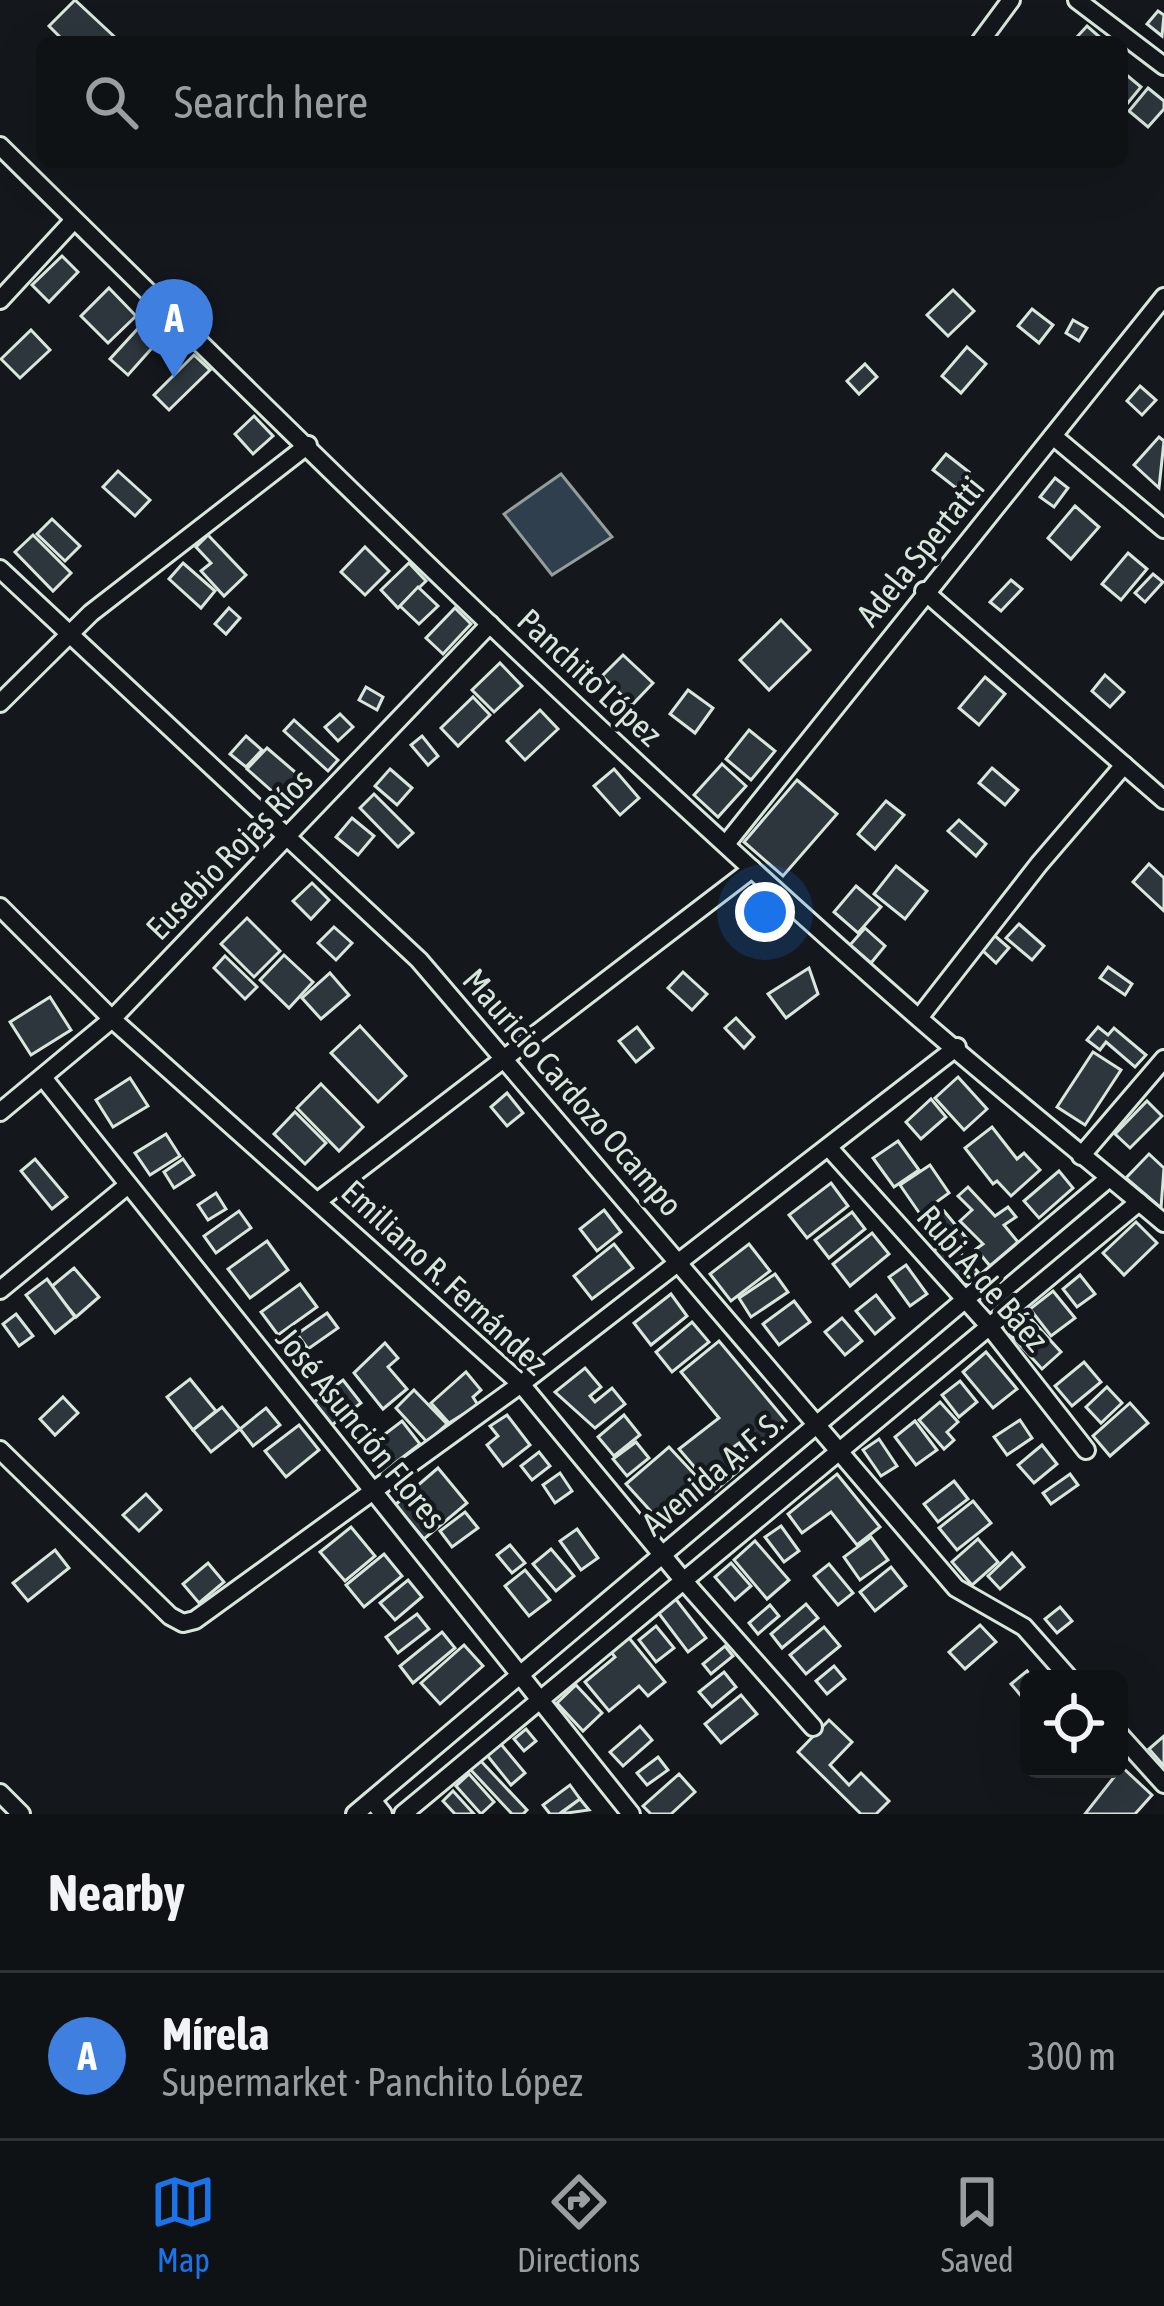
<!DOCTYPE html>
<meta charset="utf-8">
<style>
:root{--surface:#0f1215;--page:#1d2022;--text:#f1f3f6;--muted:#9b9ea0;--line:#2f3234;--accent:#1a73e8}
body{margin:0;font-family:"Asap Condensed",sans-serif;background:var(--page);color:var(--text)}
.controls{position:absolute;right:36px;bottom:36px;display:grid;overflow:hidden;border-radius:18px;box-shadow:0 12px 48px #0002}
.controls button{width:108px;height:108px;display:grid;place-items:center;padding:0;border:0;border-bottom:3px solid var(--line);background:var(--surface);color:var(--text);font:60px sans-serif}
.you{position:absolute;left:765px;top:912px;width:42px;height:42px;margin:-30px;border:9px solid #fff;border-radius:50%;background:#1a73e8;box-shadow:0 0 0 18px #1a73e833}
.badge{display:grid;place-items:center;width:78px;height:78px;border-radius:50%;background:var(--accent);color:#fff;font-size:39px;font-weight:700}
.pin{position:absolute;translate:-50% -99px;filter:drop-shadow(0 3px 6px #0008)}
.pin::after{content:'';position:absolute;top:63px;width:42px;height:36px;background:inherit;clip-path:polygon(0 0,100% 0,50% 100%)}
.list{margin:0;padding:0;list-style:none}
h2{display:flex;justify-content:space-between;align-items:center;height:156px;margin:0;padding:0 48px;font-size:51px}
h2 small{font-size:39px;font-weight:400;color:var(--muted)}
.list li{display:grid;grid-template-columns:78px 1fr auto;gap:36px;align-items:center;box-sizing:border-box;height:168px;padding:0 48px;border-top:3px solid var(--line)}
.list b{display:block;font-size:45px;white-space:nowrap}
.list p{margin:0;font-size:39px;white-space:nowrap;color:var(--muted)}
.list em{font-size:39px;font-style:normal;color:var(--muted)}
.icon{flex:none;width:66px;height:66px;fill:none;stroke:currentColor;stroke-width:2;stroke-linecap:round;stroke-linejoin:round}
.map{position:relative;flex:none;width:1164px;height:1814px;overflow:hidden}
.search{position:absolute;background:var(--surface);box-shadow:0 12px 48px #0002;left:36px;right:36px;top:36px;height:132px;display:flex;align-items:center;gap:30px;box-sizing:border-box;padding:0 42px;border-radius:18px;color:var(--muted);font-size:45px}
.sheet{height:324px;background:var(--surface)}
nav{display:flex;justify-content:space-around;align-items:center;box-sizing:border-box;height:168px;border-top:3px solid var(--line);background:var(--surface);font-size:33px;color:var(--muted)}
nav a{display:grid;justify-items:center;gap:6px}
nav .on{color:var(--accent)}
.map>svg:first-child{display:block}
</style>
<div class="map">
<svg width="1164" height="1814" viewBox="0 0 1164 1814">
<rect width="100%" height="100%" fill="#14181c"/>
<polygon fill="#2f3f4d" stroke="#939e99" stroke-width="3" points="561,474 612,537 552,575 504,514"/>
<g fill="#2c363c" stroke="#d8e6dc" stroke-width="3">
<polygon points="75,0 120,42 65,42 49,26"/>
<polygon points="1158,11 1164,15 1162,36 1147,24"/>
<polygon points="1087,26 1102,39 1099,42 1075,39"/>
<polygon points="1123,72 1141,87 1122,110 1122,74"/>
<polygon points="1148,88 1164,101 1164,109 1148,127 1129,111"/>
<polygon points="62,256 78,272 49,302 32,285"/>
<polygon points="109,288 136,316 108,343 81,316"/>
<polygon points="953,290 974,311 948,336 927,315"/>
<polygon points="1032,309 1053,325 1039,343 1018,326"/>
<polygon points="1073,320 1087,328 1079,341 1066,333"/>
<polygon points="143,323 160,339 128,375 110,359"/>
<polygon points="31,330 50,350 20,378 1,359"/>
<polygon points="967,347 986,364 961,393 942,376"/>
<polygon points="194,355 210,370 169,410 154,395"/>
<polygon points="865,364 877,377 859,394 847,381"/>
<polygon points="1140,386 1156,400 1142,415 1127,401"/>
<polygon points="254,416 273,436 253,454 235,434"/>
<polygon points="1159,437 1164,441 1159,488 1134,465"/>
<polygon points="946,454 969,472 956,488 933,470"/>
<polygon points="118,471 150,500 135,516 103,487"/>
<polygon points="1055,478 1068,488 1054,507 1040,497"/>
<polygon points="1075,506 1099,527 1071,559 1048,538"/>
<polygon points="52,519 80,546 65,561 37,534"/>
<polygon points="33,535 71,573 53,591 15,552"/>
<polygon points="208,535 246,575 224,596 201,571 211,563 196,547"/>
<polygon points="365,547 389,571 365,595 341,572"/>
<polygon points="1128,553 1147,569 1121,600 1102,584"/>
<polygon points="183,563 215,591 201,608 169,579"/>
<polygon points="409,563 426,581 398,608 381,590"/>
<polygon points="1153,574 1163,582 1145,602 1135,593"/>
<polygon points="1011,580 1022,589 1001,611 990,602"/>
<polygon points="418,587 438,606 419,624 400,606"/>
<polygon points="229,608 240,618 226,634 215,624"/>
<polygon points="455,608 471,624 443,654 426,638"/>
<polygon points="781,620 810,650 769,690 740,660"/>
<polygon points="623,655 653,683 632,705 602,676"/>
<polygon points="500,663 522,686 494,712 472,690"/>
<polygon points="1105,675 1124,692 1110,707 1092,691"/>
<polygon points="985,677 1005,694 979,725 959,708"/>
<polygon points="366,687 383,697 377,710 359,700"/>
<polygon points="688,690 713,708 695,733 670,714"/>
<polygon points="473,697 490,715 458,746 441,728"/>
<polygon points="540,710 558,729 525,760 507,741"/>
<polygon points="340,714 353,727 338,741 325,727"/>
<polygon points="294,720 338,760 328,771 284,731"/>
<polygon points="749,730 775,751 751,780 726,759"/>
<polygon points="246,736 262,750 246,767 230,754"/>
<polygon points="422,736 438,756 428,765 411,745"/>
<polygon points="267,748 302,778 282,800 247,769"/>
<polygon points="722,764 746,786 718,817 694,795"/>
<polygon points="992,768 1018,790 1005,805 979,783"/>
<polygon points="390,769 412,788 397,805 375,786"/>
<polygon points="614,769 639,798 620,815 594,786"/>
<polygon points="797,780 837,814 783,876 744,842"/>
<polygon points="374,794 413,833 398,847 360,808"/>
<polygon points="886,801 904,815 875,849 858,834"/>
<polygon points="352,818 374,836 358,855 336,837"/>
<polygon points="959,820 986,844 976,856 948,831"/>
<polygon points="1149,864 1164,878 1164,911 1133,882"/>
<polygon points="896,866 927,891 905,919 874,894"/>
<polygon points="312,883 329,900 311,919 293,901"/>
<polygon points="856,886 881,907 858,933 834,912"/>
<polygon points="247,918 280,951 254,977 221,944"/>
<polygon points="1019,924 1044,946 1032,960 1006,938"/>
<polygon points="334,927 352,943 336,960 318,943"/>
<polygon points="865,928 885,946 871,963 850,945"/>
<polygon points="994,935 1009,948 996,963 981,949"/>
<polygon points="284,955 313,982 289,1008 260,980"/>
<polygon points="225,956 257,987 245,999 214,968"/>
<polygon points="1108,967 1132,984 1125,995 1100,978"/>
<polygon points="809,968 818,994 786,1018 768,994"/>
<polygon points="683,972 707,994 692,1010 668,988"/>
<polygon points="330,973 349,995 321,1019 302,998"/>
<polygon points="50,997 71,1030 31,1055 10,1022"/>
<polygon points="736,1018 754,1037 744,1048 725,1028"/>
<polygon points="360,1026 406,1076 378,1102 331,1053"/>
<polygon points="637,1027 653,1048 636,1062 619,1041"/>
<polygon points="1098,1027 1108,1035 1114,1028 1146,1055 1135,1067 1106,1042 1100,1050 1087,1040"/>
<polygon points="1093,1052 1121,1070 1085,1125 1057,1107"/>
<polygon points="958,1077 987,1109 964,1130 935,1098"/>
<polygon points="130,1078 148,1106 113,1127 96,1100"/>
<polygon points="321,1084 363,1127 339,1151 297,1108"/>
<polygon points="507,1093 523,1113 507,1126 491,1107"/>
<polygon points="931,1099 946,1117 921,1139 906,1122"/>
<polygon points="1147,1101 1162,1116 1130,1148 1115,1134"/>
<polygon points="295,1112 326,1143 305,1164 274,1134"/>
<polygon points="992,1127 1017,1159 1024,1153 1040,1170 1011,1196 997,1181 993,1184 965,1148"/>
<polygon points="166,1134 180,1156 150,1175 135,1153"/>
<polygon points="898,1141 919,1170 894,1187 873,1158"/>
<polygon points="1149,1154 1164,1168 1161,1208 1126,1178"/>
<polygon points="35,1159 67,1197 52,1209 21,1171"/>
<polygon points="183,1159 194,1175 174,1188 164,1172"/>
<polygon points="930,1165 949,1193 920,1214 900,1185"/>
<polygon points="1059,1171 1073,1188 1039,1218 1024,1201"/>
<polygon points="831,1183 848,1206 807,1238 789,1215"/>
<polygon points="968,1187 995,1216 1008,1207 1016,1217 1004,1225 1018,1242 990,1266 976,1249 983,1244 960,1221 972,1210 958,1196"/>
<polygon points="216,1193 226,1209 208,1220 198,1205"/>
<polygon points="604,1210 621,1232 597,1251 580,1229"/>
<polygon points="239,1211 251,1228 216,1253 204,1236"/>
<polygon points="944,1211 968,1240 957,1249 978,1272 965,1284 934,1251 947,1239 932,1221"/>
<polygon points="852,1212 865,1229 829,1258 815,1240"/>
<polygon points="1136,1222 1157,1243 1124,1275 1103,1253"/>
<polygon points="872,1233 889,1254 850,1286 833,1264"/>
<polygon points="267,1241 288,1270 250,1298 228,1269"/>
<polygon points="614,1244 633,1268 592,1299 574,1276"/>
<polygon points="749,1244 770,1271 731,1301 710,1274"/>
<polygon points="906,1265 927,1294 910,1306 889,1277"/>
<polygon points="74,1268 99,1297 76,1317 51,1287"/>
<polygon points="775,1274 788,1292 751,1317 739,1298"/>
<polygon points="1080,1275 1095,1294 1077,1307 1063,1289"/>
<polygon points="47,1279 75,1317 55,1333 26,1295"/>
<polygon points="300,1284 317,1307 278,1335 261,1312"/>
<polygon points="1053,1291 1075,1318 1051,1336 1030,1309"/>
<polygon points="671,1294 687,1316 651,1345 634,1323"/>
<polygon points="876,1295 894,1318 875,1334 856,1311"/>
<polygon points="794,1301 810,1322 779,1345 763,1324"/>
<polygon points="327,1313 338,1328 308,1349 297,1334"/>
<polygon points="16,1314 33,1336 19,1346 3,1324"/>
<polygon points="1029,1317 1061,1352 1042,1369 1010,1334"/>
<polygon points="842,1318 862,1341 845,1355 825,1332"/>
<polygon points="692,1322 709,1342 672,1372 656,1352"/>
<polygon points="719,1341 786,1421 747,1453 739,1443 727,1452 742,1468 715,1491 679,1449 719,1418 681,1372"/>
<polygon points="385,1343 398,1358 388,1367 407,1389 383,1409 354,1373"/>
<polygon points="986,1352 1017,1389 993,1408 963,1372"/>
<polygon points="1084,1362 1101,1382 1072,1406 1055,1386"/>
<polygon points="585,1368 601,1387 590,1396 595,1402 612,1388 625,1404 595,1428 555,1392"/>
<polygon points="466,1372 481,1390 473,1397 478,1405 449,1423 431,1403"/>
<polygon points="190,1379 216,1411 193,1430 167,1397"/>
<polygon points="343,1380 361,1403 332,1425 314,1402"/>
<polygon points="960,1381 977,1402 959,1417 942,1395"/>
<polygon points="1107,1387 1122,1403 1101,1423 1086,1407"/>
<polygon points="414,1390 447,1424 427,1442 396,1408"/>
<polygon points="63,1397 78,1413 55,1435 40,1419"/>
<polygon points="940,1402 958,1422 947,1432 954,1440 944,1449 919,1420"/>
<polygon points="1130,1403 1148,1423 1110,1456 1093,1436"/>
<polygon points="222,1407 240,1429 211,1452 193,1430"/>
<polygon points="266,1408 280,1425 253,1446 240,1429"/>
<polygon points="507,1415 530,1445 503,1466 487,1445 498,1436 490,1426"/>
<polygon points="624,1415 640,1435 614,1456 598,1437"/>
<polygon points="1020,1420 1032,1438 1007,1455 994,1437"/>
<polygon points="402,1421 420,1444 386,1470 368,1447"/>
<polygon points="915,1421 937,1450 916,1465 895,1437"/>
<polygon points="299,1425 319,1450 286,1477 265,1451"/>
<polygon points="879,1439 897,1466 881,1476 863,1450"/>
<polygon points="636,1442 649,1458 627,1476 613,1459"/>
<polygon points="1042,1445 1057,1464 1034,1483 1018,1465"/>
<polygon points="669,1447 696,1476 657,1518 626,1484"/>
<polygon points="539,1452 550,1466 532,1480 521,1466"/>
<polygon points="438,1468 467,1503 424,1539 395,1505"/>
<polygon points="560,1473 572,1491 555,1503 543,1485"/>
<polygon points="837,1474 880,1527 857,1545 831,1512 802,1533 788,1514"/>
<polygon points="1070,1474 1078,1485 1051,1504 1043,1493"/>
<polygon points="954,1481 968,1499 938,1522 924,1504"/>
<polygon points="146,1494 161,1510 139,1531 123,1515"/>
<polygon points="973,1501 991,1523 957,1550 939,1528"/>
<polygon points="465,1512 478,1528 452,1547 440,1531"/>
<polygon points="781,1526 799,1551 784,1562 765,1537"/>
<polygon points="351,1527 375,1556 345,1581 320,1552"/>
<polygon points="577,1529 598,1558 581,1570 560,1541"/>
<polygon points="871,1537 888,1560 860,1580 844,1557"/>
<polygon points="978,1539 998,1562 972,1585 952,1562"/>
<polygon points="755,1541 789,1580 767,1599 734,1560"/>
<polygon points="510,1545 525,1563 512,1573 497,1555"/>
<polygon points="551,1549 574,1576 556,1591 533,1564"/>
<polygon points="55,1550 69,1568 28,1601 13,1583"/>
<polygon points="1012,1553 1024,1567 1000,1589 988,1576"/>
<polygon points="384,1554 402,1576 364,1607 346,1585"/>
<polygon points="208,1563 224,1582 199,1603 183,1584"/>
<polygon points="731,1563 751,1586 735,1600 715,1577"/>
<polygon points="829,1564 853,1593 838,1605 814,1576"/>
<polygon points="891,1567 906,1586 875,1611 860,1592"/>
<polygon points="525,1570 550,1600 529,1616 505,1586"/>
<polygon points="408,1580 422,1597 395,1620 380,1603"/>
<polygon points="671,1593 706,1638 688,1652 654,1607"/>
<polygon points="806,1604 818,1618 782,1648 771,1634"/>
<polygon points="770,1605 779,1616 758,1634 749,1623"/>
<polygon points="1060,1607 1072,1621 1057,1633 1045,1619"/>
<polygon points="417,1614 429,1629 398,1653 386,1637"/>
<polygon points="980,1625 996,1642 965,1669 949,1652"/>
<polygon points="656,1626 674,1648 656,1662 639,1640"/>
<polygon points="824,1627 840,1646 806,1674 790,1655"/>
<polygon points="442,1632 455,1648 413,1683 400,1666"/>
<polygon points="625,1633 665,1682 648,1696 639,1686 609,1711 585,1682 615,1657 607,1647"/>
<polygon points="464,1645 483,1666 440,1704 421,1683"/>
<polygon points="725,1646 733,1656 711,1674 703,1664"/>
<polygon points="834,1666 845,1679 827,1694 816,1681"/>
<polygon points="1027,1671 1033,1679 1022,1697 1011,1684"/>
<polygon points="724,1672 736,1687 712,1707 699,1692"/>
<polygon points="576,1685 602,1713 583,1731 557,1703"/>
<polygon points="741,1695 757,1714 721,1743 705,1724"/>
<polygon points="829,1720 852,1742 830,1765 849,1785 861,1773 889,1801 876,1814 861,1814 798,1752"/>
<polygon points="640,1726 652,1740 623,1766 610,1752"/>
<polygon points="526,1729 536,1741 524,1751 514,1739"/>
<polygon points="1164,1736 1164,1766 1149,1749"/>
<polygon points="500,1743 525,1773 511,1785 486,1754"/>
<polygon points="658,1757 668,1770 647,1785 637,1773"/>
<polygon points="479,1759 527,1810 523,1814 512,1814 469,1768"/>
<polygon points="1122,1767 1152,1795 1135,1814 1085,1814"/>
<polygon points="469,1774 494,1802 481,1814 456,1786"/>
<polygon points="679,1774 695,1792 671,1814 651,1814 643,1806"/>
<polygon points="570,1785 580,1799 559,1814 550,1814 543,1805"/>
<polygon points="453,1791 474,1814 455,1814 443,1801"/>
<polygon points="580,1799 589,1810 560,1814"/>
</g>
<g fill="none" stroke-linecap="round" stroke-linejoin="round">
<g stroke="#d8e6dc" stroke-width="22">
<g id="street">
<polyline points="1077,0 1164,66"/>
<polyline points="980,42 1011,0"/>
<path d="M 0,146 C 299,441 598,737 914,1014 C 995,1085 1081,1153 1164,1223"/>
<polyline points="0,300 74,220"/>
<polyline points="1053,436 1164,529"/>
<polyline points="0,569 419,960 956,1588 1024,1627 1070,1679"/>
<polyline points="924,591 1164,800"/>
<polyline points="0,703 91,613 308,445"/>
<polyline points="726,844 1164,297"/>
<polyline points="0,907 112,1019 521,1384 683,1580 813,1727"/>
<polyline points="919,1018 1039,864 1124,765"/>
<polyline points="45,1080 631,1814"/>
<polyline points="0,1112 112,1019 490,624"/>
<polyline points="830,1149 989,1326 1086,1450"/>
<polyline points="1081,1156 1164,1059"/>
<polyline points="318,1201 752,869"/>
<polyline points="0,1290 128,1185"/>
<polyline points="0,1450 170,1616 183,1623 195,1620 521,1384 957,1047"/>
<polyline points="1119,1734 1164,1784"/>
<polyline points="0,1793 21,1814"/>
<polyline points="372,1800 383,1814"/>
<polyline points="355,1814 1108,1179"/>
<polyline points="403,1814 1139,1202"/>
</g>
</g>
<use href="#street" stroke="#14181c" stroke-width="16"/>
</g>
<g text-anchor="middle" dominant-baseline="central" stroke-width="9" stroke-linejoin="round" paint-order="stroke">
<g font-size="33" fill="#d8e6dc" stroke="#14181c">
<text transform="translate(920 551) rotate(-51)">Adela Spertatti</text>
<text transform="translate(590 677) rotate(43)">Panchito López</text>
<text transform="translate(229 854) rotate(-46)">Eusebio Rojas Ríos</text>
<text transform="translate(573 1092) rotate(49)">Mauricio Cardozo Ocampo</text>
<text transform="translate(445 1277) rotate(43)">Emiliano R. Fernández</text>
<text transform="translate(983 1278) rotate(49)">Rubi A. de Báez</text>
<text transform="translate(361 1428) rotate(51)">José Asunción Flores</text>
<text transform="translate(712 1473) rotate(-40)">Avenida A. F. S.</text>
</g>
</g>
</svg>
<div class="controls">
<button><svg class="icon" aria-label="locate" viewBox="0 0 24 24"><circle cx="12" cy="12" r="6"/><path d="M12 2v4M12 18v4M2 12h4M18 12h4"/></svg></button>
</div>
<div class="you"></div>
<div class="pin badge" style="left:174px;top:378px;background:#3f7fe0">A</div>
<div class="search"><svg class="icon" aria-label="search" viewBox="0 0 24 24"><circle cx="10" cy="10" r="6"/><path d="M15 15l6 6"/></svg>Search here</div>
</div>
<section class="sheet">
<h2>Nearby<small></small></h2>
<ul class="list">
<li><span class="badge" style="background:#3f7fe0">A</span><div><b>Mírela</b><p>Supermarket · Panchito López</p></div><em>300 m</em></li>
</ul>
</section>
<nav>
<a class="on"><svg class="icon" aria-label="map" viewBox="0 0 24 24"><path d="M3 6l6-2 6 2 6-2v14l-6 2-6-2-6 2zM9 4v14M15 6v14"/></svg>Map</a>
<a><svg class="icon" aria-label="directions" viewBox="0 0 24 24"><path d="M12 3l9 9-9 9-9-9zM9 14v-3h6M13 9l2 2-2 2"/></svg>Directions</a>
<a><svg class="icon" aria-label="saved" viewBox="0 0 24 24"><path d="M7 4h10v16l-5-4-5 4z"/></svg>Saved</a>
</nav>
